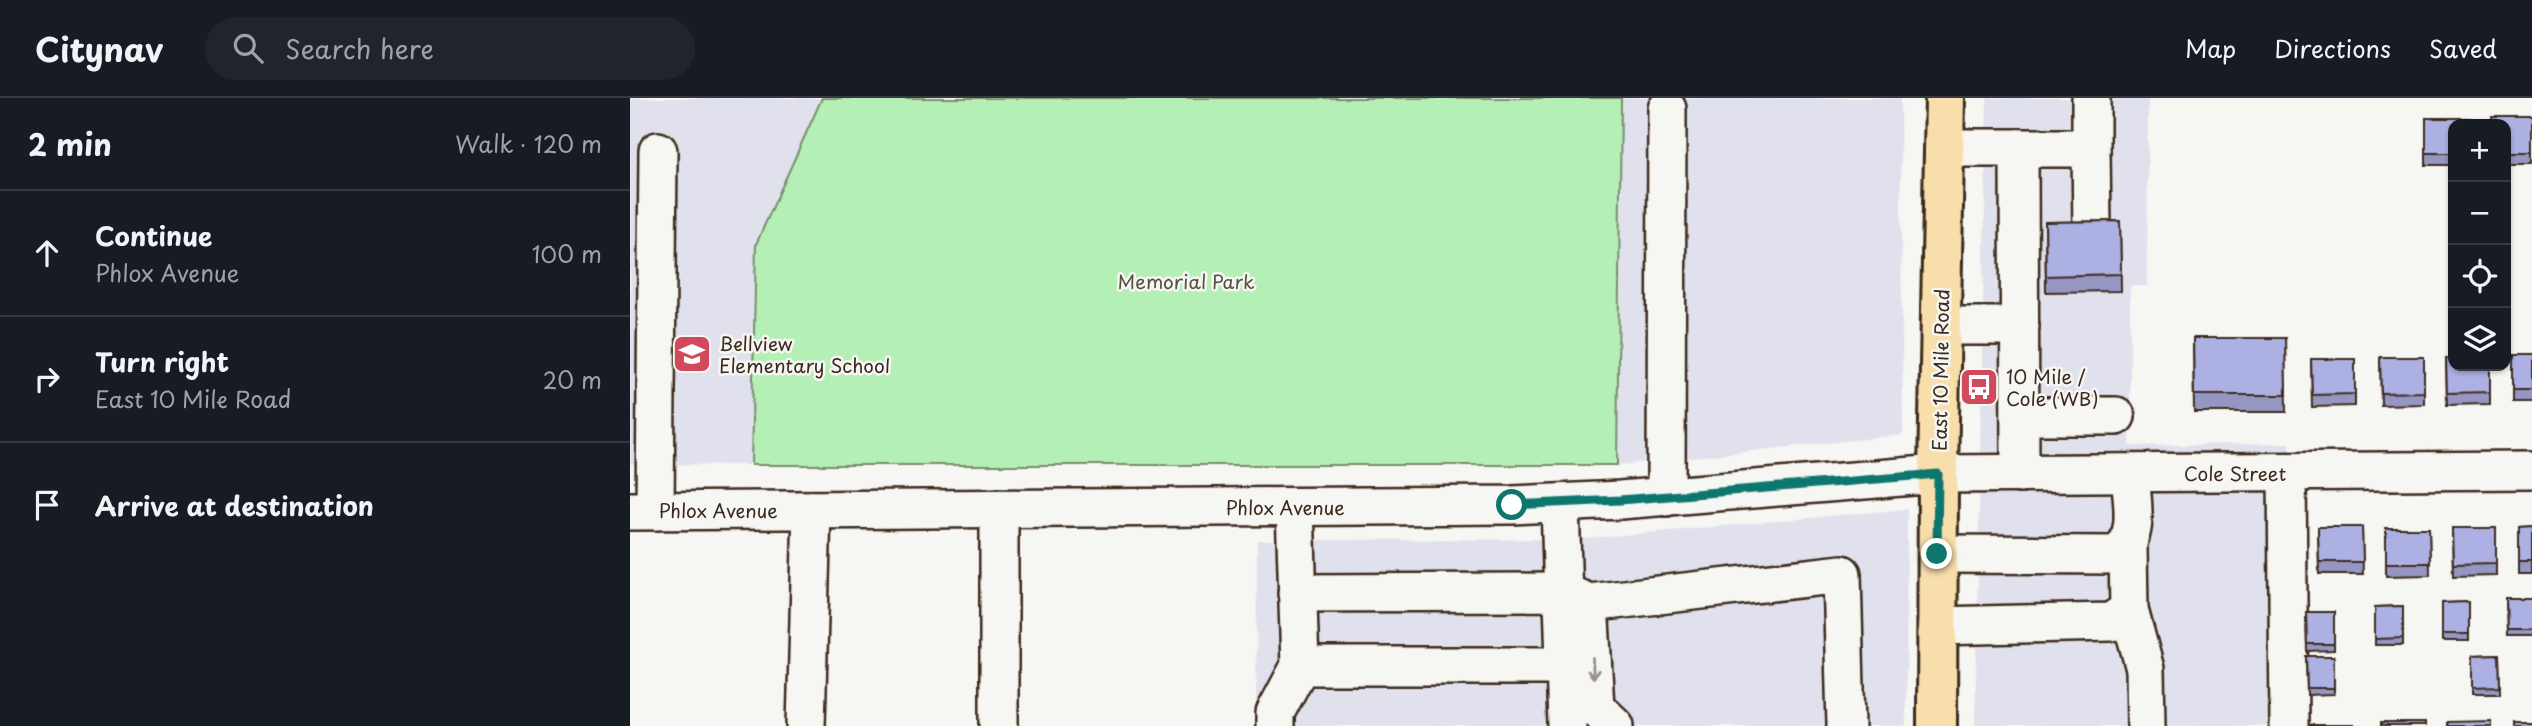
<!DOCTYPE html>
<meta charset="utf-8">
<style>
:root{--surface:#171b24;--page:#20242c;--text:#f1f3f6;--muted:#9ea1a6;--line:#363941}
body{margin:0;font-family:"Playpen Sans",sans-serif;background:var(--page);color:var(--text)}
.controls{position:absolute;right:21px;top:21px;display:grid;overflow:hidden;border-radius:14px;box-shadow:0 2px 5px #0004}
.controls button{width:63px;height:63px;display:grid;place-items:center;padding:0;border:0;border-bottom:2px solid var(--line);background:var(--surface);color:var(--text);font:35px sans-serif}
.stop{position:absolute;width:21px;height:21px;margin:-16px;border:5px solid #0f766e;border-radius:50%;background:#fff}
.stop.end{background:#0f766e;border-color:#fff;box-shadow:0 2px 7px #0008}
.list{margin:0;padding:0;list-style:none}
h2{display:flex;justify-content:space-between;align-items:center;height:91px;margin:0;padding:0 28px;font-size:30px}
h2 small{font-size:23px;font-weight:400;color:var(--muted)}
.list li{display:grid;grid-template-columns:46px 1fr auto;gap:21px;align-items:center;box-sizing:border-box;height:126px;padding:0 28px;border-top:2px solid var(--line)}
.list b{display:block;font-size:26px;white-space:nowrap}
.list p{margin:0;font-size:23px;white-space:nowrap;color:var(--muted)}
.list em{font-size:23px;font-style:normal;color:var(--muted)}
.icon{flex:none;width:38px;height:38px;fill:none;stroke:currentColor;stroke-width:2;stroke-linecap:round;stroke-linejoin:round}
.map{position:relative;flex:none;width:1902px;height:628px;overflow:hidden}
header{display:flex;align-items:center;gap:42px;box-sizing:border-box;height:98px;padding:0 35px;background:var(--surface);border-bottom:2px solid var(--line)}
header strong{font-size:33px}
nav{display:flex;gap:38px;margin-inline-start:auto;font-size:24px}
.search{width:490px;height:63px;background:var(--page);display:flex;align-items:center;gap:18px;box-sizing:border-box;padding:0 24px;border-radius:38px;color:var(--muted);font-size:26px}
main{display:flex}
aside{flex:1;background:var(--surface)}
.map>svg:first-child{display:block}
</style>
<header>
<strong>Citynav</strong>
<div class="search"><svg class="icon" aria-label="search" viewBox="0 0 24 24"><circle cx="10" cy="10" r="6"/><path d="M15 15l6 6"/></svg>Search here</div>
<nav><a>Map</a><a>Directions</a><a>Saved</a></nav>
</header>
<main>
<aside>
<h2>2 min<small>Walk · 120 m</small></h2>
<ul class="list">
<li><svg class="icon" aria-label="ahead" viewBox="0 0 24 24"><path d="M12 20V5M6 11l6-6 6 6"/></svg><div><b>Continue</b><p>Phlox Avenue</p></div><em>100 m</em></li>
<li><svg class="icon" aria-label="right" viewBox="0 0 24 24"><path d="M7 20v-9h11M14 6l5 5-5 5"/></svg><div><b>Turn right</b><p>East 10 Mile Road</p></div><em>20 m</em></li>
<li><svg class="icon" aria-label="arrive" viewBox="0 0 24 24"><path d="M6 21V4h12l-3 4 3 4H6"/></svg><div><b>Arrive at destination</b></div></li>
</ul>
</aside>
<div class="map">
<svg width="1902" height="628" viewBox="0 0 1902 628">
<rect width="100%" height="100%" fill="#f6f6f2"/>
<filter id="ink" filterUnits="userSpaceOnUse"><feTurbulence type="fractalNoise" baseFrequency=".0143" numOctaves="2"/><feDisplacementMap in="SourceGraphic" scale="14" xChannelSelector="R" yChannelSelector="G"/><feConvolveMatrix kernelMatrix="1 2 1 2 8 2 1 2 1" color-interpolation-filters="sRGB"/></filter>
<g filter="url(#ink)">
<g fill="#e0e1ed">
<polygon points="0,0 192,0 126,146 121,367 0,366"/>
<polygon points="991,0 1270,0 1273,337 987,367"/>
<polygon points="1357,0 1518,0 1517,188 1500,188 1500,348 1660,345 1663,628 1345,628"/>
<polygon points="1277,411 1276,628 626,628 627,442 951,441"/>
</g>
<polygon fill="#b4f0b5" stroke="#788d6a" stroke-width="2" points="192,0 991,0 987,367 121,367 126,146"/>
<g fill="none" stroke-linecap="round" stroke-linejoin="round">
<g stroke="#3b2a1e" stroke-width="42">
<g id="minor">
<polyline points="1314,50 1461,50 1461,0"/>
<polyline points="1389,50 1390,376"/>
<polyline points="1461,50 1462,132"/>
<polyline points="1311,228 1390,228"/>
<polyline points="1390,318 1486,318"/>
<polyline points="1657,374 1659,628"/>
<polyline points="1036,399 1037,11"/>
<polyline points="930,405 937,628"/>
<polyline points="369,410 369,628"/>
<polyline points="0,413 882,407 990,402 1308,376 1902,372"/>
<polyline points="25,413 28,53"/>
<path d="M 1307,456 L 1489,457 C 1510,435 1502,404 1500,376"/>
<polyline points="667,495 933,494 959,505 1212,476 1216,628"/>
<polyline points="959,505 965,609 985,628"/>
<polyline points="1499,512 1515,571 1516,628"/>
<polyline points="1307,528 1481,524 1499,512 1498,448"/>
<polyline points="670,568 935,568"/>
<polyline points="176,628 182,412"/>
<polyline points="645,628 645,615 670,568 665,409"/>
</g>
</g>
<g stroke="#3b2a1e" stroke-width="44">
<polyline id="major" points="1307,628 1308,376 1315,0"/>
</g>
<use href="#minor" stroke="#f6f6f2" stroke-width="37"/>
<use href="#major" stroke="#f8deab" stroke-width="38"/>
</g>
<g fill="#9597c2" stroke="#3b2a1e" stroke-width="2">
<polygon points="1902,18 1902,66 1876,66 1876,26"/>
<polygon points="1796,20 1823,26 1823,67 1796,67"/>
<polygon points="1490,123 1491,193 1416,194 1415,124"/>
<polygon points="1563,240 1655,240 1656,314 1564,314"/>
<rect x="1883" y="257" width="19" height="47"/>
<polygon points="1750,259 1794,259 1794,306 1751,307"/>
<polygon points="1816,260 1860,268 1860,306 1817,307"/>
<polygon points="1681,261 1725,261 1725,308 1682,309"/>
<polygon points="1902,428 1902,476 1889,476 1889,429"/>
<polygon points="1688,429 1732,429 1733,476 1689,476"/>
<polygon points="1756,430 1799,430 1800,477 1756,478"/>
<polygon points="1822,430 1866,430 1866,477 1823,478"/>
<polygon points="1876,500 1902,500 1902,538 1877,538"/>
<polygon points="1839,504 1839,543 1812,543 1812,505"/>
<polygon points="1773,508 1773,547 1745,547 1745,509"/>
<polygon points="1676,514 1704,514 1704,552 1677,553"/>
<polygon points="1869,557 1870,596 1842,596 1842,558"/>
<polygon points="1676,558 1704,558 1704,596 1677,597"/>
</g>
<g fill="#adb0e2" stroke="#3b2a1e" stroke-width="2">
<polygon points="1862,18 1902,18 1902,54 1876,54 1876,26 1862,26"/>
<polygon points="1796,20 1840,20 1840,26 1823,26 1823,55 1796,55"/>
<polygon points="1490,123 1491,176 1416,178 1415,124"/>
<polygon points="1563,240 1655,240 1656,297 1564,297"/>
<rect x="1883" y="257" width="19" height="35"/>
<polygon points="1750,259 1794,259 1794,294 1751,295"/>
<polygon points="1816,260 1823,260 1823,268 1860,268 1860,294 1817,295"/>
<polygon points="1681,261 1725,261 1725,296 1682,297"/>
<polygon points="1902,428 1902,464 1889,464 1889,429"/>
<polygon points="1688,429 1732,429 1733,464 1689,464"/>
<polygon points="1756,430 1799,430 1800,465 1756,465"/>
<polygon points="1822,430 1866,430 1866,465 1823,466"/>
<polygon points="1876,500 1902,500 1902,532 1877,532"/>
<polygon points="1839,504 1839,536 1812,536 1812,505"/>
<polygon points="1773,508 1773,540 1745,541 1745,509"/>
<polygon points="1676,514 1704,514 1704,546 1677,546"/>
<polygon points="1869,557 1870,589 1842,590 1842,558"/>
<polygon points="1676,558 1704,558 1704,590 1677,590"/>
<polygon points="1861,623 1861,628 1817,628 1817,624"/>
<rect x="1884" y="624" width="18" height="4"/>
<rect x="1751" y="625" width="44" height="3"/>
<rect x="1681" y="627" width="43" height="1"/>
</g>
<defs><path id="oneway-shaft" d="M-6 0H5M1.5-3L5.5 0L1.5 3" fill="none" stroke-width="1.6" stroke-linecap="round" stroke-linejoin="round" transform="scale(1.75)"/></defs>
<use stroke="#989088" href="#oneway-shaft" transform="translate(963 570) rotate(87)"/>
</g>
<g fill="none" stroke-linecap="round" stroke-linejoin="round" filter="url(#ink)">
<polyline stroke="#0f766e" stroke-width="9" points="882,407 990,402 1308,376 1307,456"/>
</g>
<defs>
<g id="school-square" transform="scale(2.0125)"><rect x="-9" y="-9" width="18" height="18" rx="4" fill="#d1495b" stroke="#f6f6f2"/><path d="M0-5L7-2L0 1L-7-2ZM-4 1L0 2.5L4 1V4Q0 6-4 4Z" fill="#fff"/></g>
<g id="bus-square" transform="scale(2.0125)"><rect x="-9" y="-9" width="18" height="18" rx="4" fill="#d1495b" stroke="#f6f6f2"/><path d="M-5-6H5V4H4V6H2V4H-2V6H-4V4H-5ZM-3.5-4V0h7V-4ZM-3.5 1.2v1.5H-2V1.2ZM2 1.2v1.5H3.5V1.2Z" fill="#fff"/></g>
</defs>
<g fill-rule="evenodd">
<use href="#school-square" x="62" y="256"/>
<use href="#bus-square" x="1349" y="289"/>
</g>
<g text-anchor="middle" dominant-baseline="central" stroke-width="5" stroke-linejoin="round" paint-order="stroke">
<g font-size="19" fill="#53523c" stroke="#f6f6f2">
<text x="556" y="183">Memorial Park</text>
</g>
<g font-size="19" fill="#3b2a1e" stroke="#f6f6f2" text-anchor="start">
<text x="89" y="245">Bellview<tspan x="89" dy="22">Elementary School</tspan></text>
<text x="1376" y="278">10 Mile /<tspan x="1376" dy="22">Cole (WB)</tspan></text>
</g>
<g font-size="19" fill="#3b2a1e" stroke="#f6f6f2">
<text transform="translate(1310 272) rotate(-89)">East 10 Mile Road</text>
<text x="1605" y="375">Cole Street</text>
<text x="655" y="409">Phlox Avenue</text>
<text x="88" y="412">Phlox Avenue</text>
</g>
</g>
</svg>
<div class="controls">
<button>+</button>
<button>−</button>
<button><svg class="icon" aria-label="locate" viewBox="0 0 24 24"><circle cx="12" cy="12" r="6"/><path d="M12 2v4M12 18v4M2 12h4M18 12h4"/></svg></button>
<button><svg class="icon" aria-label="layers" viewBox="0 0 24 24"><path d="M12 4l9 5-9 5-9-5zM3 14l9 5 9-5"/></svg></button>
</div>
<div class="stop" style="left:882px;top:407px"></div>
<div class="stop end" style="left:1307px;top:456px"></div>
</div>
</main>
